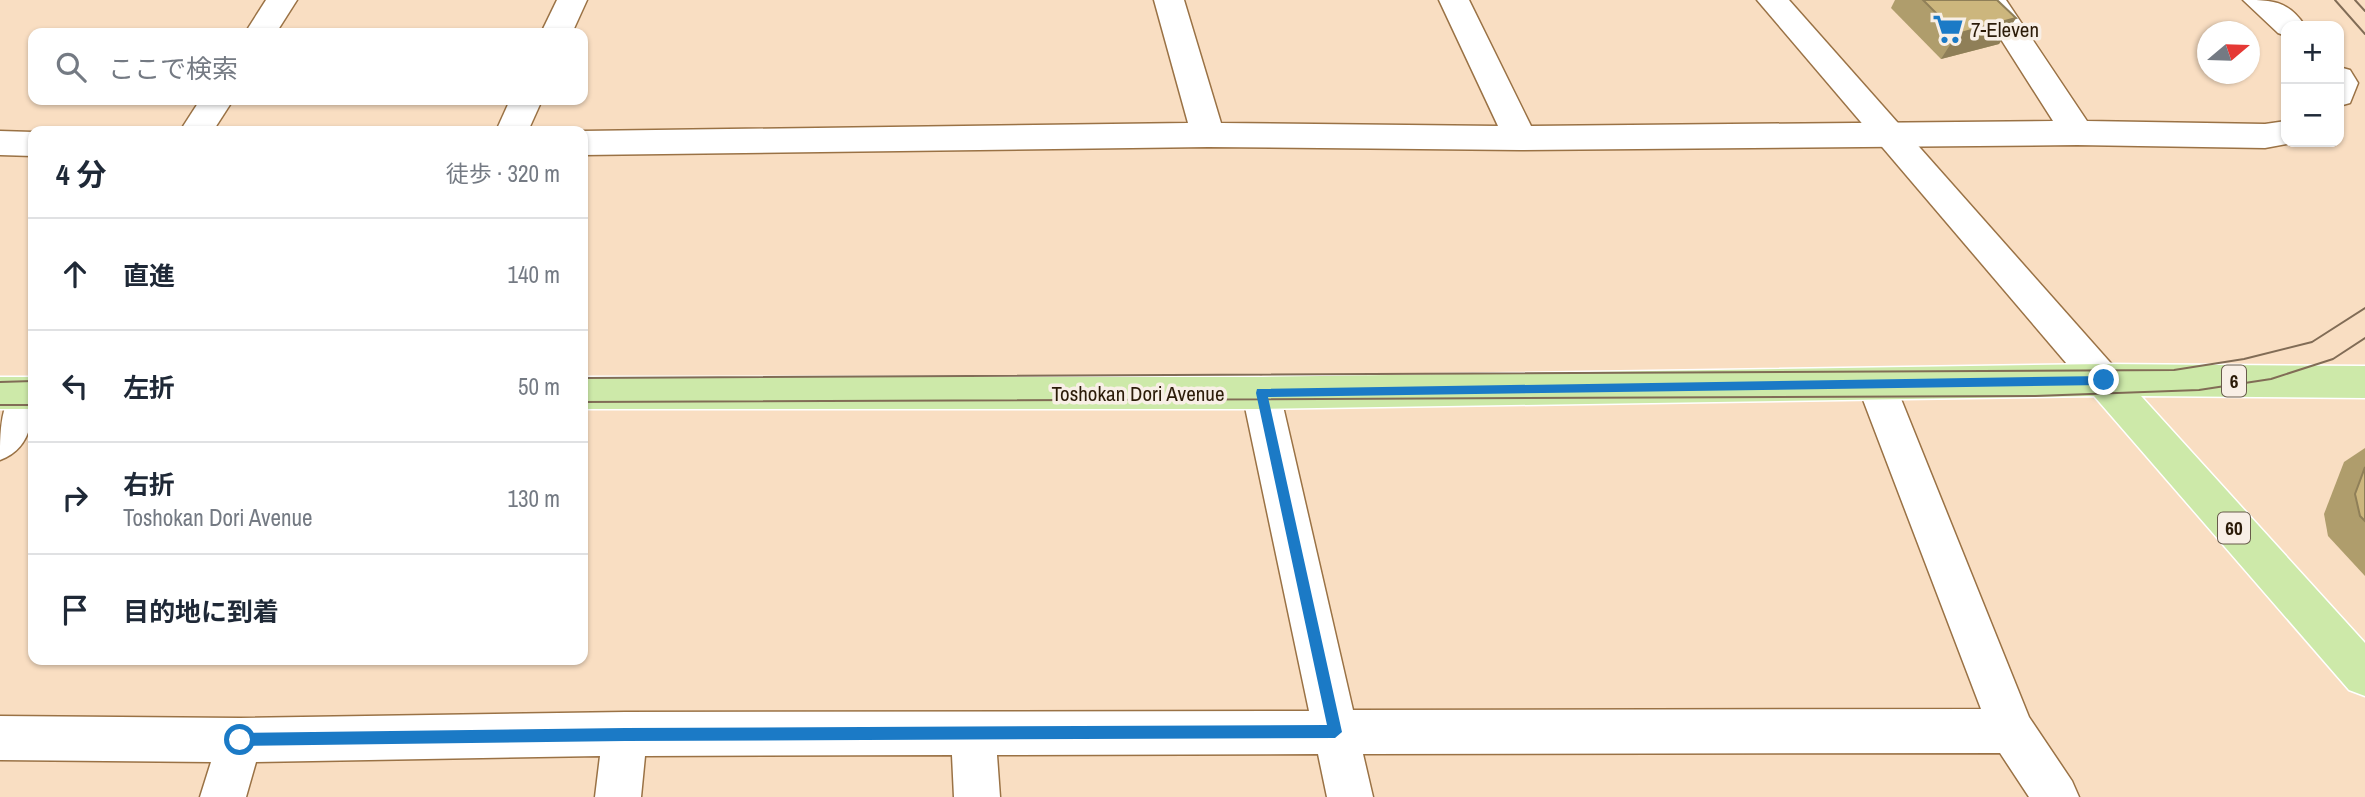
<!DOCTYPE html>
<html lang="ja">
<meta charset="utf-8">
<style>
:root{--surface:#fff;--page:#f2f2f3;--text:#1f2937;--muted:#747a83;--line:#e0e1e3}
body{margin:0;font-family:"Archivo Narrow","Noto Sans JP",sans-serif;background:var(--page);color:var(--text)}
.controls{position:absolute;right:21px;top:21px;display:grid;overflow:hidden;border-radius:14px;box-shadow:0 2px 5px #0004}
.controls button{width:63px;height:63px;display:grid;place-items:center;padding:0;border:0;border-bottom:2px solid var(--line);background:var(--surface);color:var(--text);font:35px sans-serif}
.compass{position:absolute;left:2197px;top:21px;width:63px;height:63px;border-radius:50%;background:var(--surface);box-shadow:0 2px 5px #0004;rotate:71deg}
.stop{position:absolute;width:21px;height:21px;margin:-16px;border:5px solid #1b7ac6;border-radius:50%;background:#fff}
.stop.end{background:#1b7ac6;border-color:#fff;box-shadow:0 2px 7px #0008}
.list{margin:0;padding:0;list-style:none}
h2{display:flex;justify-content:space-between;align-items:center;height:91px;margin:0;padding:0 28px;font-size:30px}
h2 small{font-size:23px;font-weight:400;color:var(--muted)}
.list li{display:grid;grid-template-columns:46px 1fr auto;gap:21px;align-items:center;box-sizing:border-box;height:112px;padding:0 28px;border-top:2px solid var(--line)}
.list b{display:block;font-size:26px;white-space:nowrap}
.list p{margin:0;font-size:23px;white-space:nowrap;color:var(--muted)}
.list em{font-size:23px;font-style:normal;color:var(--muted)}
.icon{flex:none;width:38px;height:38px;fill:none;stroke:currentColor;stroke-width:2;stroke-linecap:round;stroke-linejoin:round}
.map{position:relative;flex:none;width:2365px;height:797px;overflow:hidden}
.search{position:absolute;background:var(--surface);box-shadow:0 2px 5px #0004;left:28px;top:28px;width:560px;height:77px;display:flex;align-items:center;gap:18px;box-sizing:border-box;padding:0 24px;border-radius:14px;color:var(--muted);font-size:26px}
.panel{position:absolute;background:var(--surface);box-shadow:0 2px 5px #0004;left:28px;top:126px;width:560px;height:539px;border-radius:14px}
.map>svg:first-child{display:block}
</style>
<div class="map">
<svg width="2365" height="797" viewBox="0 0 2365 797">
<rect width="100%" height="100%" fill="#f9dec2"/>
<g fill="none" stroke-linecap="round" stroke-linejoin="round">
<g stroke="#9a7245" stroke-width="3">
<g id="street">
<polygon points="557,0 587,0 572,33 541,33"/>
<polygon points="1154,0 1184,0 1221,123 1498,126 1439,0 1469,0 1531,126 2053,121 1976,0 2006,0 2087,121 2265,124 2286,121 2286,142 2297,142 2265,148 2077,145 1520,150 1208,147 583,155 583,131 1188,123"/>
<path d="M 2243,0 C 2271,0 2288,0 2305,26 L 2286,26 L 2286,36 L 2278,33 Z"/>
<polygon points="2339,67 2350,70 2358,83 2350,103 2339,106"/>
<polygon points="510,100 542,100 528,131 496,131"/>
<polygon points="0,131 33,132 33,156 0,155"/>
<polygon points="1876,368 1890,373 1895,384 2029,717 2072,781 2079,797 2029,797 2000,753 1363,754 1373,797 1327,797 1318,754 997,755 1000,797 954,797 952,755 645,756 641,797 595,797 600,756 256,762 246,797 200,797 211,762 0,760 0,716 240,718 625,712 1309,711 1242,393 1247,382 1261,377 1275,382 1280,393 1353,710 1981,709 1857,384 1862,373"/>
</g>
</g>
<g stroke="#9a7245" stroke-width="3">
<g id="secondary">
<polygon points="266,0 297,0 276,33 245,33"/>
<polygon points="1757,0 1789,0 2116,369 2122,380 2116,391 2103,396 2090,391"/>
<polygon points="200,100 233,100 213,131 180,131"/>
<path d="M 33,376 C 34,408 36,447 0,460 C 0,427 0,389 33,376 Z"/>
</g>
</g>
<g stroke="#fff" stroke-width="3">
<g id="primary">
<polygon points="2103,364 2365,366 2365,398 2141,396 2365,643 2365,696 2349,690 2094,396 1261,409 583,409 583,377 1261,377"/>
<rect x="0" y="377" width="33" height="32"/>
</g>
</g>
<use href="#street" fill="#fff" fill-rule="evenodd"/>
<use href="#secondary" fill="#fff" fill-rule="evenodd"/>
<use href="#primary" fill="#cde9a9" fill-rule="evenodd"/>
<g stroke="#816c56" stroke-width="2">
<polyline points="2335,0 2365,34"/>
<polyline points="2355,0 2365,11"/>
<polyline points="583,378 2174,370 2244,359 2312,342 2365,308"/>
<polyline points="0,382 33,381"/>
<polyline points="583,402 2035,396 2199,390 2271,379 2333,359 2365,338"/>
<polyline points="0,405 33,405"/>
</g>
</g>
<g fill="#af9d6c">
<polygon points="1895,0 1997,0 2016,18 1999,44 1941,59 1891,8"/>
<polygon points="2365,448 2365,576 2328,536 2324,514 2344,462"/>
</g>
<polygon fill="#8f7f58" points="2016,18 1999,44 1941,59 1957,34"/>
<g fill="#ccb67d" stroke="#8f7f58" stroke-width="2">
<polygon points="1923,0 1997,0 2016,18 1957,34"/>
<polygon points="2365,467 2365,521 2360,516 2355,494"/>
</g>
<polygon fill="#1b7ac6" points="2104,376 2109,380 2104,385 1268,397 1342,732 1335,738 625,741 240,746 233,740 240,733 625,728 1327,725 1256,393 1257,389"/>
<defs>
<g id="supermarket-bare" transform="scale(2.415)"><path d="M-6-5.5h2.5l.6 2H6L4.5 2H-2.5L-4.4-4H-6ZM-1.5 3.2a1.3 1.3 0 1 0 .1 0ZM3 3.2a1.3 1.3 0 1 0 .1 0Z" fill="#1b7ac6" stroke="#f8efe6" stroke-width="2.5" paint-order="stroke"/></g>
</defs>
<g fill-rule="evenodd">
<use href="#supermarket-bare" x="1948" y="29"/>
</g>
<g text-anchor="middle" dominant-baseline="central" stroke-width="7" stroke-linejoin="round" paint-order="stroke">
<g fill="#f8efe6" stroke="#685b4b" stroke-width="2">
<rect x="2222" y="365.5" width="24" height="31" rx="5"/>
<rect x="2218" y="512.5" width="32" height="31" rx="5"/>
</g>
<g font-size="19" font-weight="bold" fill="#2b1b08">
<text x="2234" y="381">6</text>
<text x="2234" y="528">60</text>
</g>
<g font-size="21" fill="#2b1b08" stroke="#f8efe6" text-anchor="start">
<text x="1971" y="29">7-Eleven</text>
</g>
<g font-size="21" fill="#2b1b08" stroke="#f8efe6">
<text x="1138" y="393">Toshokan Dori Avenue</text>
</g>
</g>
</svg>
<div class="controls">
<button>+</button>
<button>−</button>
</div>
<svg class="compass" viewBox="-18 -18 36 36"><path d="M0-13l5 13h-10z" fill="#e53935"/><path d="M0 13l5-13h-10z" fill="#747a83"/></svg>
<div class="stop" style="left:240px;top:740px"></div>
<div class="stop end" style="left:2104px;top:380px"></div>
<div class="search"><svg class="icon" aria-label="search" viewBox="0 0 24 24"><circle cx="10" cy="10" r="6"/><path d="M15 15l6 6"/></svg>ここで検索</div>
<section class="panel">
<h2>4 分<small>徒歩 · 320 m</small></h2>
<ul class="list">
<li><svg class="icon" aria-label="ahead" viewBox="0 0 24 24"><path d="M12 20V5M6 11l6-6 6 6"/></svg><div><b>直進</b></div><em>140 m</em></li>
<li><svg class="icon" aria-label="left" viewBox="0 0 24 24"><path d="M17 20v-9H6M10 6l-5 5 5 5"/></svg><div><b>左折</b></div><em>50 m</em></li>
<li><svg class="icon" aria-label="right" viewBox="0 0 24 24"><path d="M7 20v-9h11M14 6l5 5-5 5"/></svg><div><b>右折</b><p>Toshokan Dori Avenue</p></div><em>130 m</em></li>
<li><svg class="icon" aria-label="arrive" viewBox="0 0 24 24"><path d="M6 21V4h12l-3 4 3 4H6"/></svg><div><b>目的地に到着</b></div></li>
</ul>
</section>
</div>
